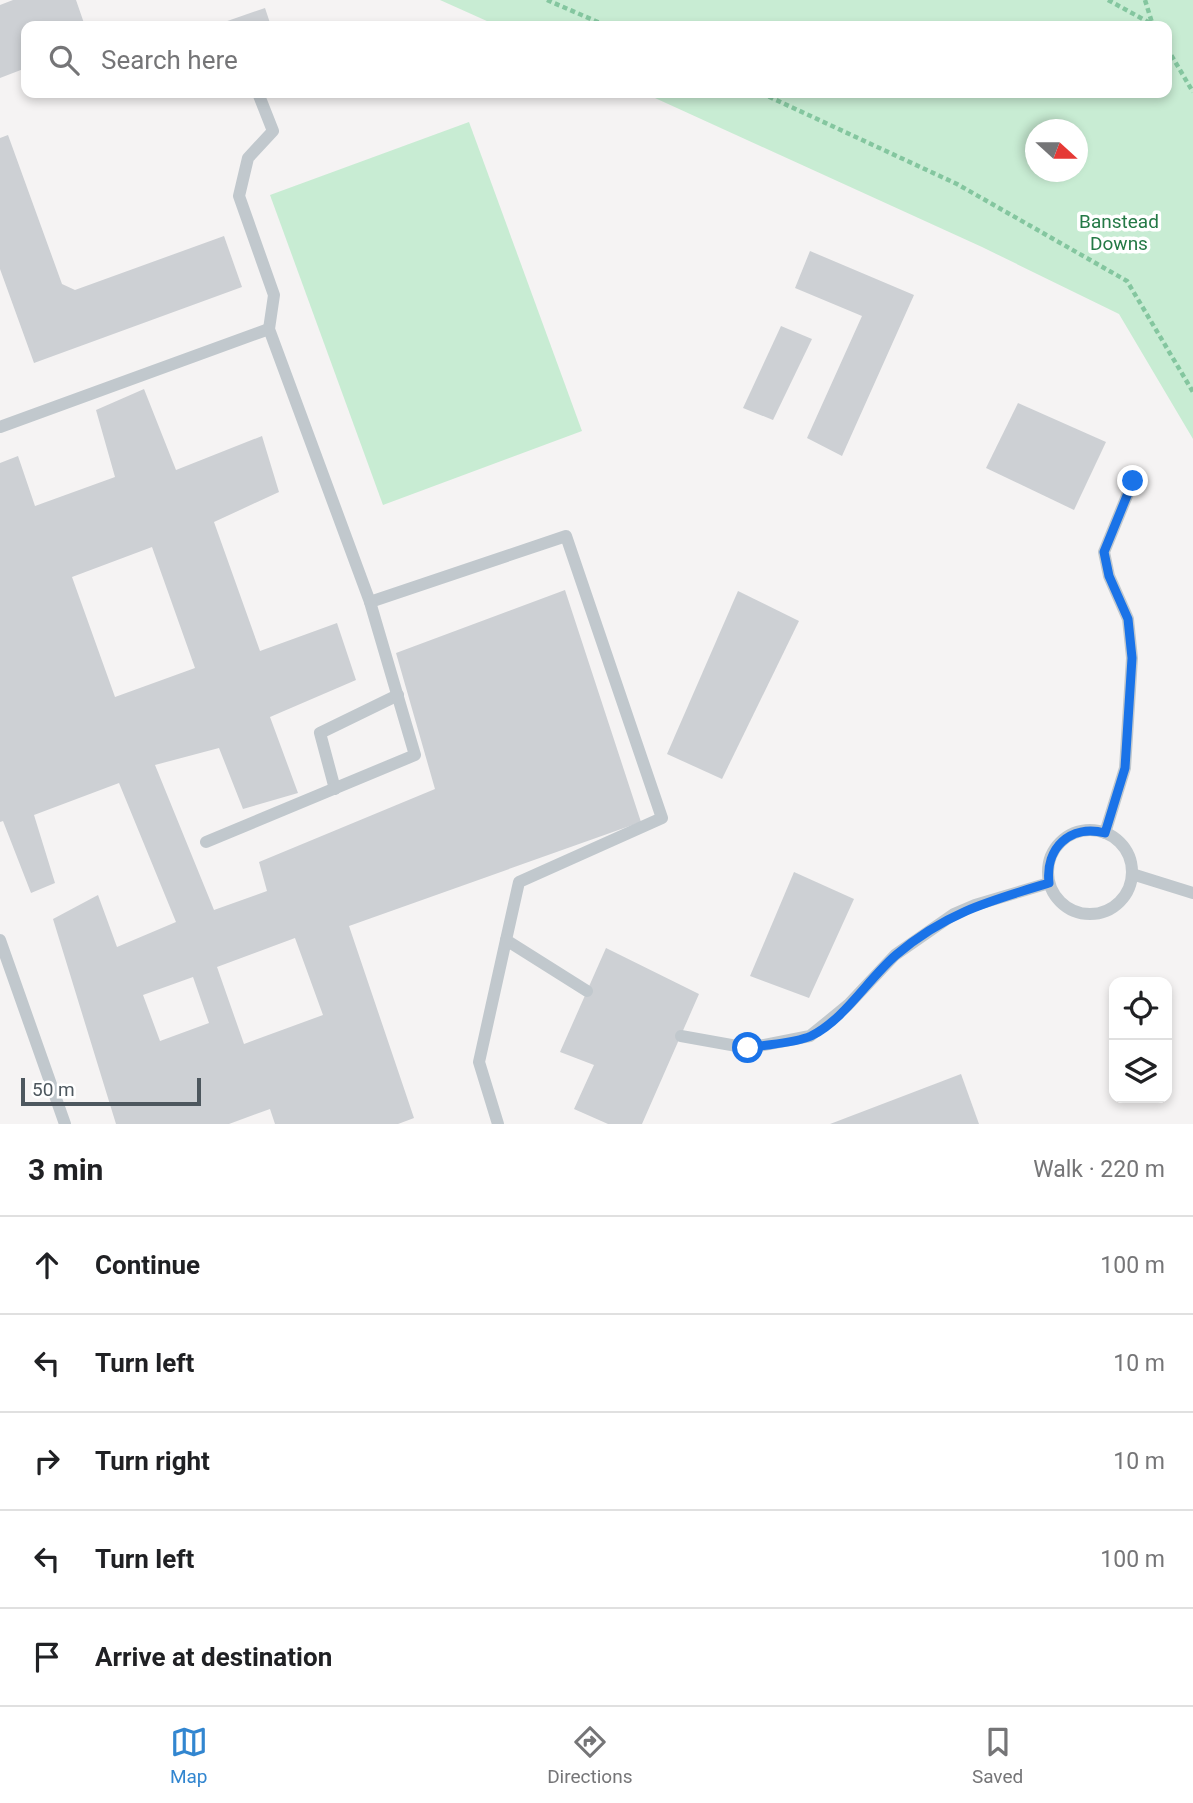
<!DOCTYPE html>
<meta charset="utf-8">
<style>
:root{--surface:#fff;--page:#f6f6f6;--text:#202124;--muted:#757577;--line:#e0e0e0;--accent:#3286d0}
body{margin:0;font-family:Roboto,sans-serif;background:var(--page);color:var(--text)}
.controls{position:absolute;right:21px;bottom:21px;display:grid;overflow:hidden;border-radius:14px;box-shadow:0 4px 10px #0003}
.controls button{width:63px;height:63px;display:grid;place-items:center;padding:0;border:0;border-bottom:2px solid var(--line);background:var(--surface);color:var(--text);font:35px sans-serif}
.compass{position:absolute;left:1025px;top:119px;width:63px;height:63px;border-radius:50%;background:var(--surface);box-shadow:0 4px 10px #0003;rotate:111deg}
.scale{position:absolute;left:21px;bottom:18px;width:180px;box-sizing:border-box;padding-left:7px;border:4px solid #4d575e;border-top:0;font-size:19px;line-height:24px;white-space:nowrap;color:#4d575e;-webkit-text-stroke:5px #fff;paint-order:stroke}
.stop{position:absolute;width:21px;height:21px;margin:-16px;border:5px solid #1a73e8;border-radius:50%;background:#fff}
.stop.end{background:#1a73e8;border-color:#fff;box-shadow:0 2px 7px #0008}
.list{margin:0;padding:0;list-style:none}
h2{display:flex;justify-content:space-between;align-items:center;height:91px;margin:0;padding:0 28px;font-size:30px}
h2 small{font-size:23px;font-weight:400;color:var(--muted)}
.list li{display:grid;grid-template-columns:46px 1fr auto;gap:21px;align-items:center;box-sizing:border-box;height:98px;padding:0 28px;border-top:2px solid var(--line)}
.list b{display:block;font-size:26px;white-space:nowrap}
.list em{font-size:23px;font-style:normal;color:var(--muted)}
.icon{flex:none;width:38px;height:38px;fill:none;stroke:currentColor;stroke-width:2;stroke-linecap:round;stroke-linejoin:round}
.map{position:relative;flex:none;width:1193px;height:1124px;overflow:hidden}
.search{position:absolute;background:var(--surface);box-shadow:0 4px 10px #0003;left:21px;right:21px;top:21px;height:77px;display:flex;align-items:center;gap:18px;box-sizing:border-box;padding:0 24px;border-radius:14px;color:var(--muted);font-size:26px}
.sheet{height:581px;background:var(--surface)}
nav{display:flex;justify-content:space-around;align-items:center;box-sizing:border-box;height:98px;border-top:2px solid var(--line);background:var(--surface);font-size:19px;color:var(--muted)}
nav a{display:grid;justify-items:center;gap:4px}
nav .on{color:var(--accent)}
.map>svg:first-child{display:block}
</style>
<div class="map">
<svg width="1193" height="1124" viewBox="0 0 1193 1124">
<rect width="100%" height="100%" fill="#f5f3f3"/>
<g fill="#c8ecd3" fill-rule="evenodd">
<path d="M 440,0 L 1193,0 L 1193,439 L 1119,314 L 982,247 L 644,93 L 1167,93 L 1167,26 L 498,26 ZM 1036,130 L 1078,130 L 1078,172 L 1036,172 Z"/>
<polygon points="469,122 582,431 383,505 270,195"/>
</g>
<g fill="#cdd0d4" fill-rule="evenodd">
<polygon points="13,0 76,0 85,26 26,26 26,68 0,78 0,5"/>
<polygon points="265,8 271,26 213,26"/>
<polygon points="8,135 62,284 75,290 224,236 242,287 34,363 0,269 0,138"/>
<polygon points="810,251 914,295 842,456 807,438 862,316 795,288"/>
<polygon points="781,326 812,339 773,420 743,408"/>
<path d="M 144,389 L 176,470 L 262,436 L 279,492 L 214,522 L 260,651 L 337,623 L 356,680 L 270,717 L 298,793 L 243,809 L 219,748 L 155,765 L 214,910 L 267,891 L 259,862 L 435,789 L 396,653 L 565,590 L 641,822 L 349,926 L 414,1118 L 398,1124 L 275,1124 L 270,1109 L 229,1124 L 116,1124 L 53,919 L 98,895 L 117,947 L 176,922 L 119,783 L 34,815 L 55,883 L 31,893 L 3,821 L 0,822 L 0,463 L 18,456 L 35,506 L 115,477 L 96,410 ZM 152,547 L 195,668 L 115,697 L 72,577 ZM 295,938 L 323,1015 L 244,1044 L 217,967 ZM 193,977 L 209,1023 L 160,1041 L 143,995 Z"/>
<polygon points="1018,403 1106,442 1074,510 986,468"/>
<polygon points="738,591 799,621 722,779 667,754"/>
<polygon points="794,872 854,899 809,998 750,976"/>
<polygon points="606,948 699,994 642,1124 608,1124 574,1109 594,1065 560,1052"/>
<polygon points="961,1074 979,1124 830,1124"/>
</g>
<g fill="none" stroke-linecap="round" stroke-linejoin="round">
<g stroke="#84c69f" stroke-width="4.5" stroke-dasharray="5 3.5" stroke-linecap="butt">
<polyline points="547,0 607,26"/>
<polyline points="1108,0 1152,24"/>
<polyline points="1145,0 1153,26"/>
<polyline points="1167,48 1193,92"/>
<polyline points="761,93 957,184 1127,281 1193,392"/>
</g>
<g stroke="#c1c8cd" stroke-width="12">
<polyline points="258,93 273,131 248,158 239,196 274,295 269,329 370,602 566,536 662,818 519,882 506,940 587,991"/>
<polyline points="0,427 269,329"/>
<polyline points="335,789 320,733 398,695"/>
<circle cx="1090" cy="872" r="42"/>
<polyline points="1105,833 1125,768 1132,658 1128,619 1109,576 1104,552 1133,481"/>
<polyline points="206,842 415,755 370,602"/>
<polyline points="1132,874 1193,893"/>
<polyline points="0,940 65,1124"/>
<polyline points="681,1036 748,1048 810,1036 848,1005 895,955 954,914 975,905 1049,883"/>
<polyline points="498,1124 479,1062 506,940"/>
</g>
</g>
<g fill="none" stroke-linecap="round" stroke-linejoin="round">
<path stroke="#1a73e8" stroke-width="9" d="M 748,1048 C 766,1044 793,1044 811,1036 C 844,1020 868,979 896,955 C 945,913 989,901 1049,883 C 1045,848 1070,824 1105,833 L 1125,768 L 1132,658 L 1128,619 L 1109,576 L 1104,552 L 1133,481"/>
</g>
<g text-anchor="middle" dominant-baseline="central" stroke-width="7" stroke-linejoin="round" paint-order="stroke">
<g font-size="19" fill="#247946" stroke="#fff">
<text x="1119" y="221">Banstead<tspan x="1119" dy="22">Downs</tspan></text>
</g>
</g>
</svg>
<div class="controls">
<button><svg class="icon" aria-label="locate" viewBox="0 0 24 24"><circle cx="12" cy="12" r="6"/><path d="M12 2v4M12 18v4M2 12h4M18 12h4"/></svg></button>
<button><svg class="icon" aria-label="layers" viewBox="0 0 24 24"><path d="M12 4l9 5-9 5-9-5zM3 14l9 5 9-5"/></svg></button>
</div>
<svg class="compass" viewBox="-18 -18 36 36"><path d="M0-13l5 13h-10z" fill="#e53935"/><path d="M0 13l5-13h-10z" fill="#757577"/></svg>
<div class="scale">50 m</div>
<div class="stop" style="left:748px;top:1048px"></div>
<div class="stop end" style="left:1133px;top:481px"></div>
<div class="search"><svg class="icon" aria-label="search" viewBox="0 0 24 24"><circle cx="10" cy="10" r="6"/><path d="M15 15l6 6"/></svg>Search here</div>
</div>
<section class="sheet">
<h2>3 min<small>Walk · 220 m</small></h2>
<ul class="list">
<li><svg class="icon" aria-label="ahead" viewBox="0 0 24 24"><path d="M12 20V5M6 11l6-6 6 6"/></svg><div><b>Continue</b></div><em>100 m</em></li>
<li><svg class="icon" aria-label="left" viewBox="0 0 24 24"><path d="M17 20v-9H6M10 6l-5 5 5 5"/></svg><div><b>Turn left</b></div><em>10 m</em></li>
<li><svg class="icon" aria-label="right" viewBox="0 0 24 24"><path d="M7 20v-9h11M14 6l5 5-5 5"/></svg><div><b>Turn right</b></div><em>10 m</em></li>
<li><svg class="icon" aria-label="left" viewBox="0 0 24 24"><path d="M17 20v-9H6M10 6l-5 5 5 5"/></svg><div><b>Turn left</b></div><em>100 m</em></li>
<li><svg class="icon" aria-label="arrive" viewBox="0 0 24 24"><path d="M6 21V4h12l-3 4 3 4H6"/></svg><div><b>Arrive at destination</b></div></li>
</ul>
</section>
<nav>
<a class="on"><svg class="icon" aria-label="map" viewBox="0 0 24 24"><path d="M3 6l6-2 6 2 6-2v14l-6 2-6-2-6 2zM9 4v14M15 6v14"/></svg>Map</a>
<a><svg class="icon" aria-label="directions" viewBox="0 0 24 24"><path d="M12 3l9 9-9 9-9-9zM9 14v-3h6M13 9l2 2-2 2"/></svg>Directions</a>
<a><svg class="icon" aria-label="saved" viewBox="0 0 24 24"><path d="M7 4h10v16l-5-4-5 4z"/></svg>Saved</a>
</nav>
